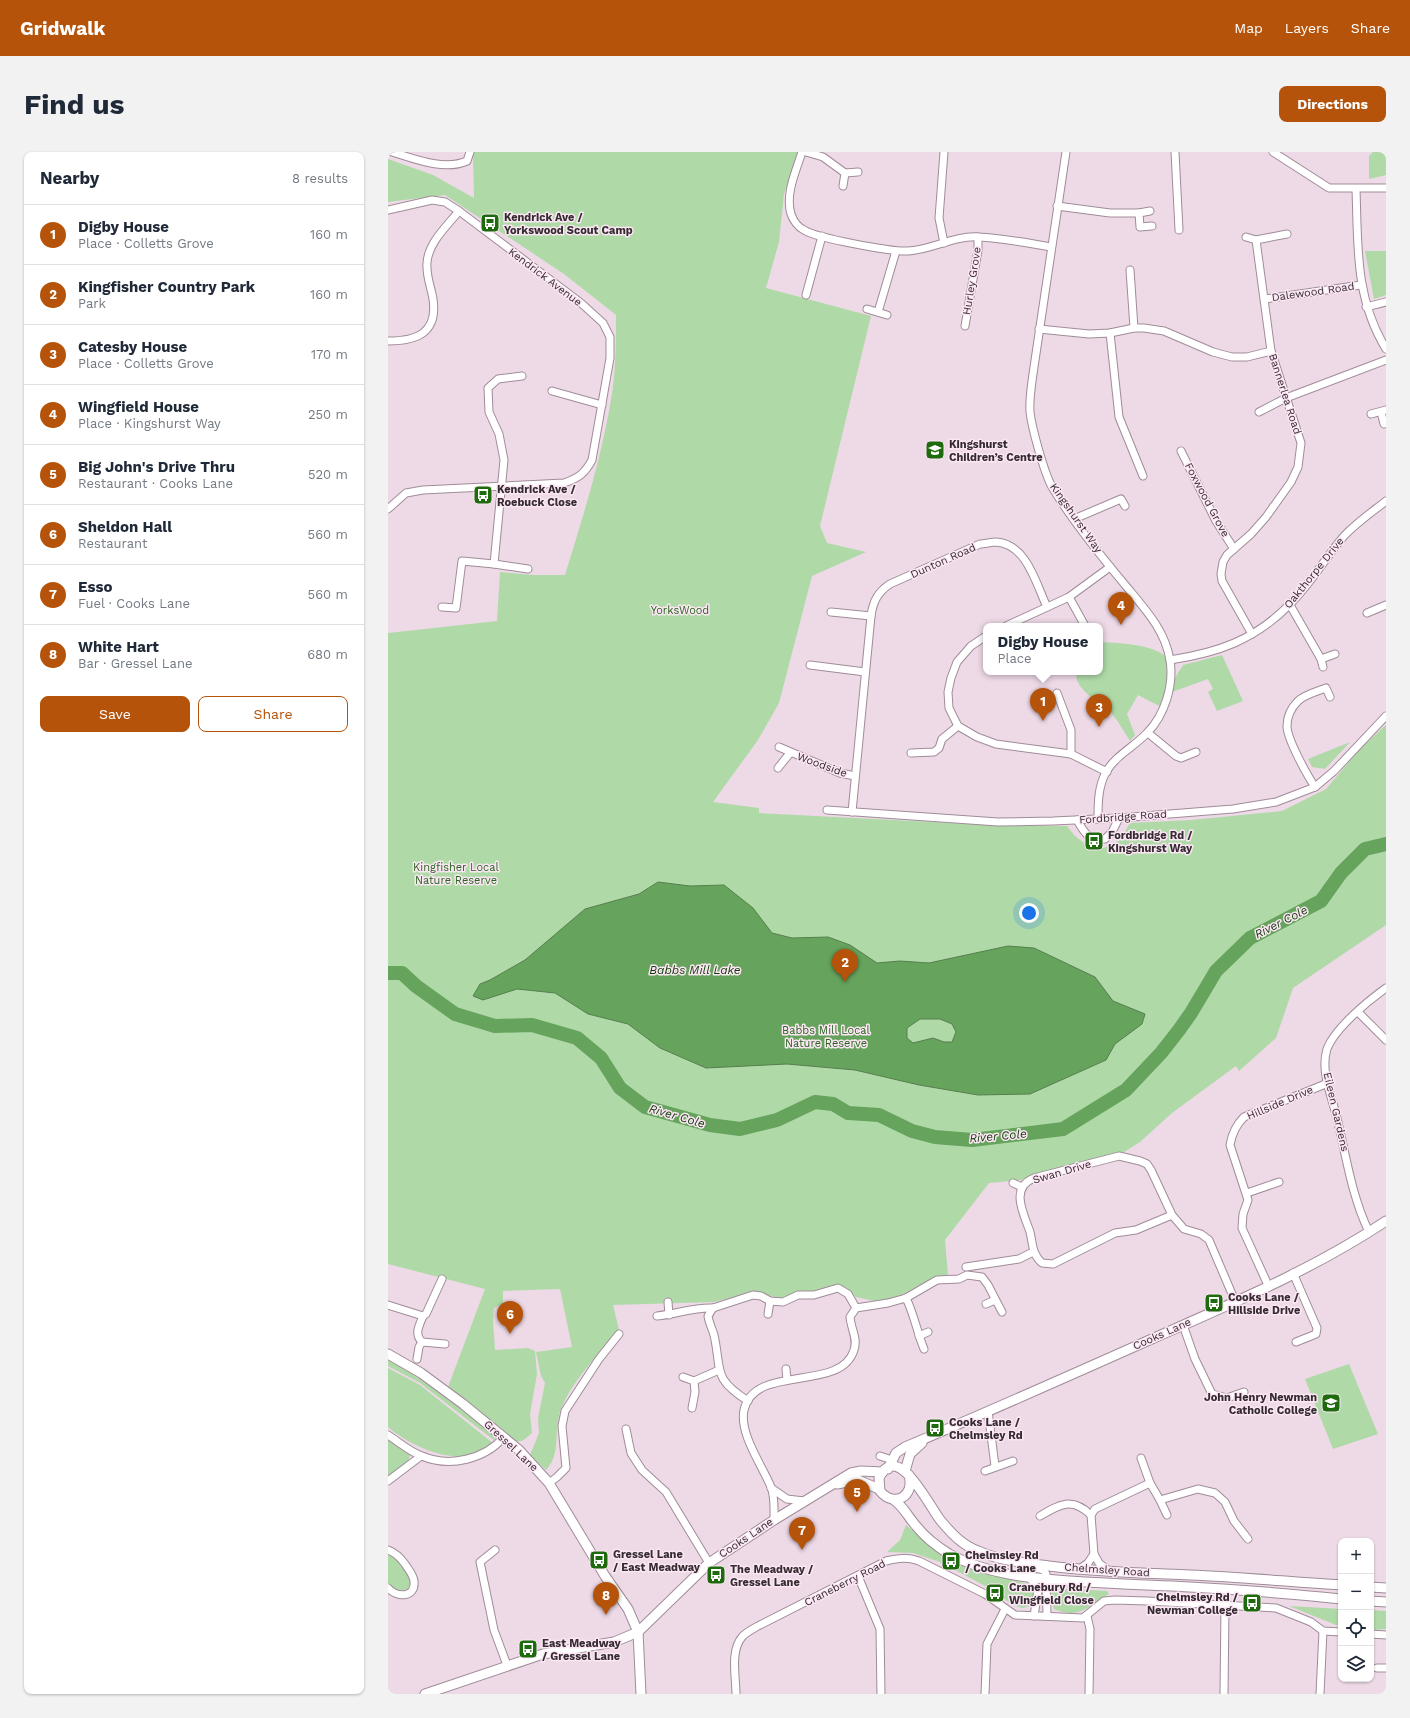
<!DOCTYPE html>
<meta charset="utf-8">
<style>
:root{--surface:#fff;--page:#f2f2f3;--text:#1f2937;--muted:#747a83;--line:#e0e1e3;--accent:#b45309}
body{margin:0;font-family:"Work Sans",sans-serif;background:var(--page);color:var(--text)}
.controls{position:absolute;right:12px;bottom:12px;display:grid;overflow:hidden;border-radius:8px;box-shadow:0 1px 3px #0004}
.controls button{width:36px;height:36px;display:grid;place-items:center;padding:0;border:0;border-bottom:1px solid var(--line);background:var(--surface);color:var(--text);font:20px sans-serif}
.you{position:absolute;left:641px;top:761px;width:14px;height:14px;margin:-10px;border:3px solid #fff;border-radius:50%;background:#1a73e8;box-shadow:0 0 0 6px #1a73e833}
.badge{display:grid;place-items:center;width:26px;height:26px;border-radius:50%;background:var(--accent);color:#fff;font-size:13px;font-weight:700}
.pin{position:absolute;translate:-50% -33px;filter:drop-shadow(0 1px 2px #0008)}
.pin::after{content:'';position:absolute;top:21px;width:14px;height:12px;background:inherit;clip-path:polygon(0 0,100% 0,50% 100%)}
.popup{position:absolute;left:595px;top:471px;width:120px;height:52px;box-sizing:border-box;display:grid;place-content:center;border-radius:8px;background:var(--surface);filter:drop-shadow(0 1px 3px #0005);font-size:13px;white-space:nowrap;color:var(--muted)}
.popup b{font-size:15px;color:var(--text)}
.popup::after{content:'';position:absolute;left:50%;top:100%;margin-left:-8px;border:8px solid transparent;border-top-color:var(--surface)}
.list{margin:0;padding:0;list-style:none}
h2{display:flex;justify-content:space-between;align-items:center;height:52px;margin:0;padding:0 16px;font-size:17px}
h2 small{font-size:13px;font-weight:400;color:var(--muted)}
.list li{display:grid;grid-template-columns:26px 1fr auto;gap:12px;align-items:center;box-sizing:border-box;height:60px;padding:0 16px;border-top:1px solid var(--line)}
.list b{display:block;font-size:15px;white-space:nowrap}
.list p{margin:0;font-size:13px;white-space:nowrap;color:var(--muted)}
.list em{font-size:13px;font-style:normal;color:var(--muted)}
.actions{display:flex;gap:8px;padding:12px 16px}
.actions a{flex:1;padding:9px 0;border:1px solid var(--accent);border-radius:8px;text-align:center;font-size:14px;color:var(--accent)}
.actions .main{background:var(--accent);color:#fff}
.icon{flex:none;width:22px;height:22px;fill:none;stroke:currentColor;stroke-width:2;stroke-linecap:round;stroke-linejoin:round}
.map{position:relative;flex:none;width:998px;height:1542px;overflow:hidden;border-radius:8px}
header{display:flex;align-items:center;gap:24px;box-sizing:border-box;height:56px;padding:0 20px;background:var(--accent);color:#fff}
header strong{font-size:19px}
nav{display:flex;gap:22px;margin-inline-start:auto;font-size:14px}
.intro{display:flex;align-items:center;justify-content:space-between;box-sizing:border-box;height:96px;padding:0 24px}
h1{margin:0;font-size:28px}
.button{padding:10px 18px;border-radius:8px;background:var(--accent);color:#fff;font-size:14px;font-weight:700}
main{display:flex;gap:24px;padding:0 24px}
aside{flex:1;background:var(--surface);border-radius:8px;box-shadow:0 1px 3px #0004}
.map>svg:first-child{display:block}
</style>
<header>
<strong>Gridwalk</strong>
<nav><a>Map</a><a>Layers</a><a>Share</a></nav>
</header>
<div class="intro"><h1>Find us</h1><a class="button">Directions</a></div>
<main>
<aside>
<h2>Nearby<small>8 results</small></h2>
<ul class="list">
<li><span class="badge">1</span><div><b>Digby House</b><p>Place · Colletts Grove</p></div><em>160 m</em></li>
<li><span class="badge">2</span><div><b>Kingfisher Country Park</b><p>Park</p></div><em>160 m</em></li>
<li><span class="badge">3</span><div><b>Catesby House</b><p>Place · Colletts Grove</p></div><em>170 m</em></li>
<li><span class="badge">4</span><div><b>Wingfield House</b><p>Place · Kingshurst Way</p></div><em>250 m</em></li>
<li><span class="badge">5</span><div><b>Big John's Drive Thru</b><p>Restaurant · Cooks Lane</p></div><em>520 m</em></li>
<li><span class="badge">6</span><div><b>Sheldon Hall</b><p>Restaurant</p></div><em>560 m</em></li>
<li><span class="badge">7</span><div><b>Esso</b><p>Fuel · Cooks Lane</p></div><em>560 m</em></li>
<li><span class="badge">8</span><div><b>White Hart</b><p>Bar · Gressel Lane</p></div><em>680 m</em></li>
</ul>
<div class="actions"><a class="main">Save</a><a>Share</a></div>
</aside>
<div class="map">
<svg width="998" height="1542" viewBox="0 0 998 1542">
<rect width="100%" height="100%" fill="#eed9e7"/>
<g fill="#afdaa8">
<path d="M 85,0 L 411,0 L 396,42 L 391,90 L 378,136 L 483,164 L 432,374 L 439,391 L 478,400 L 424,424 L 391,551 L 370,588 L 325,650 L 371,656 L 371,661 L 623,674 L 679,674 L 687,684 L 700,694 L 716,696 L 732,688 L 742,671 L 803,668 L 894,659 L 938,637 L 972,597 L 998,573 L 998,773 L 905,836 L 888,886 L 851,919 L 848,914 L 784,961 L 752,990 L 736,1000 L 644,1023 L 633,1028 L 601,1031 L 557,1088 L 560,1123 L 547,1125 L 511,1144 L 491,1150 L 468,1145 L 459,1136 L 449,1134 L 427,1140 L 417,1139 L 392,1146 L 366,1140 L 326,1150 L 225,1153 L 232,1182 L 228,1182 C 210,1201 182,1233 173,1257 C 165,1277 174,1302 158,1318 L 142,1303 L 151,1281 L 150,1266 L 157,1231 L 153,1224 L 148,1200 L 184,1195 L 172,1137 L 115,1139 L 115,1152 L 106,1156 L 105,1169 L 107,1198 L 140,1196 L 147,1199 L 149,1222 L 142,1262 L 144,1281 C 138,1286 135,1291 126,1289 L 60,1235 L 97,1137 L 0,1112 L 0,481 L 109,469 L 112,420 L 145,423 L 177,423 C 195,365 213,307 223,248 C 228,220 228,191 228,163 L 176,122 L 57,43 L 0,50 L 0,7 L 45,23 L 86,46 Z"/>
<polygon points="985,0 998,0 998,23 981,27 981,4"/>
<polygon points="998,99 998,143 986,147 977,99"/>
<path d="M 712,490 C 732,491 768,492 782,508 L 775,556 L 750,543 L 739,562 L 747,583 L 742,589 C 736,580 731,570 724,562 C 713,549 687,540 688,520 L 712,520 Z"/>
<polygon points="834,503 855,549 829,559 820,540 825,537 820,527 784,540 787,526 795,513"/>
<polygon points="962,590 937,617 924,615 920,607"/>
<polygon points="0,1207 7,1210 62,1248 106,1283 107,1289 32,1231 0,1214"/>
<polygon points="961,1212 990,1282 945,1297 917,1227"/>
<path d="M 0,1216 L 32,1233 L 106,1292 C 99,1295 91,1301 84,1303 C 57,1310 20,1292 0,1275 Z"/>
<polygon points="0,1286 22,1303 20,1310 0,1325"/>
<polygon points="518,1373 553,1403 590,1420 637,1431 646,1436 647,1445 643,1454 634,1456 625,1453 599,1435 552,1410 525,1401 499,1400 512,1388"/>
<path d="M 0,1403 C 11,1407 30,1425 19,1438 C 11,1440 5,1437 0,1431 Z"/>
<path d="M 669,1436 L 719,1439 L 721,1442 C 700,1454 692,1468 666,1457 L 661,1441 Z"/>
<polygon points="901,1454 953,1457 953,1475"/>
<polygon points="983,1458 998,1459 998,1477 983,1478"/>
</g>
<path fill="#66a35c" stroke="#577f4f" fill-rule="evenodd" d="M 270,730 L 302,734 L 336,733 L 365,756 L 384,781 L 404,786 L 440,785 L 462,793 L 489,811 L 512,809 L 541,811 L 620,794 L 646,796 L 707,825 L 725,849 L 757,862 L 754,872 L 727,892 L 718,908 L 642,942 L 590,943 L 531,933 L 467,918 L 399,912 L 318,916 L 272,896 L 240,872 L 200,862 L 167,841 L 129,837 L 95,848 L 85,844 L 92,832 L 102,828 L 137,808 L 197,757 L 251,742 ZM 532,867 L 552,867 L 564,872 L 568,880 L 564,890 L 556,890 L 545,886 L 525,891 L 519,886 L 519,876 Z"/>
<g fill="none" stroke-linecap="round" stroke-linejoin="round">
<polyline stroke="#66a35c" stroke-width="14" points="0,821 14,821 28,834 67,862 107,874 144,873 189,886 213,906 232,936 257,955 322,973 352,977 389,968 427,950 445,952 460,961 491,963 524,979 547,985 584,988 675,977 738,938 773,901 791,878 803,861 828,819 862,786 933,749 953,721 977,697 998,692"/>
<g stroke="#a08c99" stroke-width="9">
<g id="minor">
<path d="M 4,0 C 27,7 56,19 79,9 L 82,0"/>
<path d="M 414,0 C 408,19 397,42 403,62 C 405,68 410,75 416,78 C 428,86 504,100 520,99 C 544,98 566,83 591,85 C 615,86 639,91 663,95"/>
<polyline points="418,0 435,5 457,21 455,34"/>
<polyline points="556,0 551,66 556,91"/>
<path d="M 678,0 L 646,215 C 644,230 641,245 642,260 C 644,277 656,320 664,335 C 685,370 712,403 738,434 C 757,457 777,478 782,508 C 786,533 777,563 759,581 C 746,595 728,603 718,620 C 710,635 710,651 710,667"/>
<polyline points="787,0 791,78"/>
<polyline points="885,0 941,36 998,36"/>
<polyline points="457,21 470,20"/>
<path d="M 968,37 C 970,95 967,146 998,197"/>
<polyline points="669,54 722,61 751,61 752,75 764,74"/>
<path d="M 0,58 L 44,48 L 57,50 L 71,59 L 193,151 L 215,171 L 222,185 L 222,206 L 204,308 C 197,321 191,326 176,331 L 35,338 L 18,341 L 0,357"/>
<polyline points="751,61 762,59"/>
<polyline points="858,85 868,88"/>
<polyline points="742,118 746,176"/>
<polyline points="418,143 434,84"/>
<polyline points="877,147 973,133"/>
<polyline points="978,155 998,150"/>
<polyline points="479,157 499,163"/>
<polyline points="490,160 508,99"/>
<polyline points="577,174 590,98 590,85"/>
<polyline points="651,177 701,182 722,181 746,176 756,176 776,179 825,200 844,205 859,205 883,199"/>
<polyline points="722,181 731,265 755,324"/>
<path d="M 0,189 C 29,189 50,181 45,147 C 43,135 38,124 39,111 C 40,91 59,74 71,59"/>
<polyline points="134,224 110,227 100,236 101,260 111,282 116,308 106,412 140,417"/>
<polyline points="164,239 214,253"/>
<polyline points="871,260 898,246 998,208"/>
<polyline points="993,260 996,272"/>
<polyline points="983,262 998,258"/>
<polyline points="793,299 828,369 846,397"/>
<polyline points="686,367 733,347 737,354"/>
<polyline points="681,445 697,474"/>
<polyline points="902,453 933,507 935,515"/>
<polyline points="54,455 68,456 74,409 106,412"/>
<polyline points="443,460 483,464"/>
<polyline points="979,461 998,453"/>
<polyline points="618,474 681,445 722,415"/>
<polyline points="864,482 834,429 833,422 835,410 839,403 863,382 878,365 903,330 910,315 913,291 883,199 868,88 899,82"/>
<polyline points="598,484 583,494 569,510 563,526 560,540 561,556 570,574 589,585 608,592 683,602 719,620"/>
<polyline points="933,507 947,502"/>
<path d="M 782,508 C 829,501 867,488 901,453 C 922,433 937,406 956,384 C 968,371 984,360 998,349"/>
<polyline points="422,513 477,520"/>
<polyline points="669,541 683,578 683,602"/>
<polyline points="760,581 788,604 793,606 808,600"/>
<polyline points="391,595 452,621 467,624"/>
<polyline points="523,601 546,600 551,596 554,587 570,574"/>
<polyline points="390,616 402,601"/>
<path d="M 927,635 C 919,623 899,587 899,574 C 899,564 904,555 910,549 C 916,543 930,539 938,536 L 942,545"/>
<polyline points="439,658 610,670 665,669 731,666 845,657 888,650 927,635 946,619 998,564"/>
<path d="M 464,660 L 483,464 C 485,449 490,440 502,432 L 592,392 C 597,392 603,390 608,390 C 639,392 648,432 659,455"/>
<path d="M 689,668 C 697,682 699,687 717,687 L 724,680 L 731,666"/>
<polyline points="970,860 998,888"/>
<polyline points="625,1031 634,1035"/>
<polyline points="859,1041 891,1030"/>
<path d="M 784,1063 L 763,1018 L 759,1012 L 752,1009 L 731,1004 L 646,1026 C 621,1036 636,1062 642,1080 C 645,1093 644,1102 654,1111 L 665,1112 L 727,1081 L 748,1078 L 784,1063 L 796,1077 L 813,1082 L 821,1088 L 847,1149"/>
<path d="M 981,1080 C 964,1045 958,1004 949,966 C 944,945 932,919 939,897 C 947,876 980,849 998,836"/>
<polyline points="578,1115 631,1107 645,1100"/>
<polyline points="905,1121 929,1176 928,1182 908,1190"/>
<path d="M 880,1133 L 854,1076 L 855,1062 L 860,1048 L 842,993 C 844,981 848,973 856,965 L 940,931"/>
<path d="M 518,1146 C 526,1162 529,1180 536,1197"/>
<polyline points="280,1150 281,1163"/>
<polyline points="598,1152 607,1148"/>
<polyline points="0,1153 35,1164 38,1162 54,1127"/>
<polyline points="380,1162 382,1149"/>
<path d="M 35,1164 C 31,1174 26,1182 34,1190 L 57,1192"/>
<path d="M 269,1164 C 289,1162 306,1155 325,1156"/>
<polyline points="795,1173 807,1207 824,1242 839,1246 856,1240"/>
<polyline points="531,1184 540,1180"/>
<polyline points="29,1207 31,1195 34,1190"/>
<polyline points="398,1217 399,1228"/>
<polyline points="295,1225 306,1229"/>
<path d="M 360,1249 C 324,1226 334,1219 326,1183 C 324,1176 321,1171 320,1164 L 325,1156 L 365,1143 L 373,1144 L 382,1149 L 395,1150 L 410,1143 L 426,1143 L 450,1136 L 460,1142 L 468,1156"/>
<polyline points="304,1256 307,1240 306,1229 331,1218"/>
<polyline points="600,1259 607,1314"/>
<polyline points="238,1277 243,1301 254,1318 278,1340 321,1411"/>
<path d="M 0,1283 C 11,1290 22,1300 34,1304 C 62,1316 97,1307 116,1285"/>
<polyline points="492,1304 504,1308"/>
<polyline points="753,1306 762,1331"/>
<polyline points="597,1319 625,1309"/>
<polyline points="0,1329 33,1304"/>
<polyline points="161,1331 169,1325 178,1316 174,1274 177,1259 211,1207 231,1182"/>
<polyline points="383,1336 399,1347 416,1349"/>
<polyline points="772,1348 779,1363"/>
<path d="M 652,1364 C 672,1352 684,1345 703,1363"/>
<path d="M 386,1368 C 386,1357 387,1345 383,1335 C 374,1313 351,1282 356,1258 C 366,1211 453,1241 466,1198 C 470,1187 463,1177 462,1165 L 468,1156 L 500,1151 L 518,1146 L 549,1128 L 571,1127 L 579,1123 L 594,1125 L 600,1133 L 614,1160"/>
<path d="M 0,1398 C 8,1401 12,1405 17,1412 C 20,1417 25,1422 26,1429 C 28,1446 9,1446 0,1436"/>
<polyline points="107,1398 92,1410 106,1478 119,1513"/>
<polyline points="706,1402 703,1363 707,1357 762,1331 772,1348 810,1337 827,1341 837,1350 846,1369 860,1387"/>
<polyline points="647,1416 656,1418 658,1422 659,1464"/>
<polyline points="690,1418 700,1411 706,1402 711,1411 722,1420"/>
<polyline points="470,1424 492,1477 493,1542"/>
<polyline points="642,1426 650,1438 646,1464"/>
<polyline points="699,1464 702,1477 701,1542"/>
<polyline points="983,1482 998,1483"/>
<polyline points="989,1516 998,1516"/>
<path d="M 348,1542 C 348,1525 342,1499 354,1485 C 357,1481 365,1477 370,1474 L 498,1409 C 511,1406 519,1405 531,1409 L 597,1442 L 627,1463 L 695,1466 L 716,1449 L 727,1448 L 759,1449 L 888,1456 L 923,1470 L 935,1479 L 953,1480"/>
<polyline points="597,1542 599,1492 617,1457"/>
<polyline points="836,1542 837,1454"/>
<polyline points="932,1542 935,1479"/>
</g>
</g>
<g stroke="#a08c99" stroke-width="11">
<g id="tertiary">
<polyline points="0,1202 33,1221 75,1252 131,1298 161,1331 217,1424 240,1457 250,1480 253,1542"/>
<path d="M 500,1317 L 508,1301 L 517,1295 C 600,1260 683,1223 766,1186 C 845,1151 926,1117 998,1069"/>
<polyline points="517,1319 522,1302 534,1291"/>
<path d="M 521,1323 C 527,1345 506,1356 492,1339 L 491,1326 C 510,1286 543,1358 553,1369 C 564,1382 574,1393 590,1399 C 613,1409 637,1411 661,1414 C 708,1420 755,1421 802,1423 C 853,1425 903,1430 953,1433"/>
<polyline points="449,1332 470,1328 491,1337"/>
<path d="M 506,1348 C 516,1355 520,1365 529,1375 C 537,1385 550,1395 561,1402 C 599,1422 639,1426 681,1429 C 715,1431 750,1433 784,1434 C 841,1437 897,1441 953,1447"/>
<polyline points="983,1435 998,1436"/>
<polyline points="983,1449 998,1450"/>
<polyline points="37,1542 155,1502 226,1490 250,1480 321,1411 386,1368 463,1321 473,1319 495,1320"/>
</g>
</g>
<use href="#minor" stroke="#fff" stroke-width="7"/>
<use href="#tertiary" stroke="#fff" stroke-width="9"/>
</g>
<defs>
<g id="bus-square" transform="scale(1)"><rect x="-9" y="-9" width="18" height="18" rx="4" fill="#1d6b0c" stroke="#fce6f4"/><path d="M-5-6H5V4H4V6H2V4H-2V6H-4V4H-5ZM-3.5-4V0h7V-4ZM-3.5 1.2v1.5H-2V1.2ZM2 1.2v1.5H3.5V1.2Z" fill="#fff"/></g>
<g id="school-square" transform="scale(1)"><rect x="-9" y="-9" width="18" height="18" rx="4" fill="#1d6b0c" stroke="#fce6f4"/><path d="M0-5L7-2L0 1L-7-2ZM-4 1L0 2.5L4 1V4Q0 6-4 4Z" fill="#fff"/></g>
</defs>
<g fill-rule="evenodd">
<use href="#bus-square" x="102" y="71"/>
<use href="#school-square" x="547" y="298"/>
<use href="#bus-square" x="95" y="343"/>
<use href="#bus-square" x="706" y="689"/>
<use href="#bus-square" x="826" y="1151"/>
<use href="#school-square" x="943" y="1251"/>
<use href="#bus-square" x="547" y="1276"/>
<use href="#bus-square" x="211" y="1408"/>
<use href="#bus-square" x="563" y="1409"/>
<use href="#bus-square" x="328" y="1423"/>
<use href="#bus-square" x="607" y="1441"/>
<use href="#bus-square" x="864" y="1451"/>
<use href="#bus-square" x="140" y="1497"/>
</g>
<g text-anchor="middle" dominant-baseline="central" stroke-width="3" stroke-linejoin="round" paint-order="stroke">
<g font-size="11" font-weight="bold" fill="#342c31" stroke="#fce6f4" text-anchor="start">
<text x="116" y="65">Kendrick Ave /<tspan x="116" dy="13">Yorkswood Scout Camp</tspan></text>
<text x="561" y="292">Kingshurst<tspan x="561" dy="13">Children’s Centre</tspan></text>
<text x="109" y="337">Kendrick Ave /<tspan x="109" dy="13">Roebuck Close</tspan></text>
<text x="720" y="683">Fordbridge Rd /<tspan x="720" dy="13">Kingshurst Way</tspan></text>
<text x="840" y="1145">Cooks Lane /<tspan x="840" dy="13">Hillside Drive</tspan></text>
<text x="929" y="1245" text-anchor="end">John Henry Newman<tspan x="929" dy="13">Catholic College</tspan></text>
<text x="561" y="1270">Cooks Lane /<tspan x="561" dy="13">Chelmsley Rd</tspan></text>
<text x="225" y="1402">Gressel Lane<tspan x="225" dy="13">/ East Meadway</tspan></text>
<text x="577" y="1403">Chelmsley Rd<tspan x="577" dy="13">/ Cooks Lane</tspan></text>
<text x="342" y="1417">The Meadway /<tspan x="342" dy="13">Gressel Lane</tspan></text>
<text x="621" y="1435">Cranebury Rd /<tspan x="621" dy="13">Wingfield Close</tspan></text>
<text x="850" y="1445" text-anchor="end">Chelmsley Rd /<tspan x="850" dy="13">Newman College</tspan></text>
<text x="154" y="1491">East Meadway<tspan x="154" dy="13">/ Gressel Lane</tspan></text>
</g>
<g font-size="11" fill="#342c31" stroke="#fce6f4">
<text transform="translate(157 125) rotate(37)">Kendrick Avenue</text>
<text transform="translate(584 129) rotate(-81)">Hurley Grove</text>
<text transform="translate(925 140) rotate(-8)">Dalewood Road</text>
<text transform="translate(897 242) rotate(72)">Bannerlea Road</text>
<text transform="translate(819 348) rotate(62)">Foxwood Grove</text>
<text transform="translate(688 366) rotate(55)">Kingshurst Way</text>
<text transform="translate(555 409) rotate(-24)">Dunton Road</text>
<text transform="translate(926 421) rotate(-51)">Oakthorpe Drive</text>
<text transform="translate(434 613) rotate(20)">Woodside</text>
<text transform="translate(735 665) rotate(-4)">Fordbridge Road</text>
<text transform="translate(892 951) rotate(-23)">Hillside Drive</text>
<text transform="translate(948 960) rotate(77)">Eileen Gardens</text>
<text transform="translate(674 1020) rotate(-16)">Swan Drive</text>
<text transform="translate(774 1182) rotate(-24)">Cooks Lane</text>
<text transform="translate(123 1294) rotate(43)">Gressel Lane</text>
<text transform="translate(358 1386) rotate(-34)">Cooks Lane</text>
<text transform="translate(719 1418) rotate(4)">Chelmsley Road</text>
<text transform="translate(457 1431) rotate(-27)">Craneberry Road</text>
</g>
<g font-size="11" fill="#28641e" stroke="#fce6f4">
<text x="292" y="458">YorksWood</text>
<text x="68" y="715">Kingfisher Local<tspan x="68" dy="13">Nature Reserve</tspan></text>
<text x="438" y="878">Babbs Mill Local<tspan x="438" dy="13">Nature Reserve</tspan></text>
</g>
<g font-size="12" font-style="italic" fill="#0f3a08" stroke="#fce6f4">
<text transform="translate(893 770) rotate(-27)">River Cole</text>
<text x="307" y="818">Babbs Mill Lake</text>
<text transform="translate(289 964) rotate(16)">River Cole</text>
<text transform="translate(610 984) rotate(-5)">River Cole</text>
</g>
</g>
</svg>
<div class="controls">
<button>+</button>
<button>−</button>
<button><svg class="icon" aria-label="locate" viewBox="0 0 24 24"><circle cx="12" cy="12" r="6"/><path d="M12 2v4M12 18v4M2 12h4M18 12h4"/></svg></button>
<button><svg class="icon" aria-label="layers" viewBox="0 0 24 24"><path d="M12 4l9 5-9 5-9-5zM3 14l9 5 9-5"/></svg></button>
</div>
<div class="you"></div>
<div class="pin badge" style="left:655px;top:569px">1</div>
<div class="popup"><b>Digby House</b>Place</div>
<div class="pin badge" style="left:457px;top:830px">2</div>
<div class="pin badge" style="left:711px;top:575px">3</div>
<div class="pin badge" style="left:733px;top:473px">4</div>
<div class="pin badge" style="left:469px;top:1360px">5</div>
<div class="pin badge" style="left:122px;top:1182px">6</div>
<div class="pin badge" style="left:414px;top:1398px">7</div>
<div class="pin badge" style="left:218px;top:1463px">8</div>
</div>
</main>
